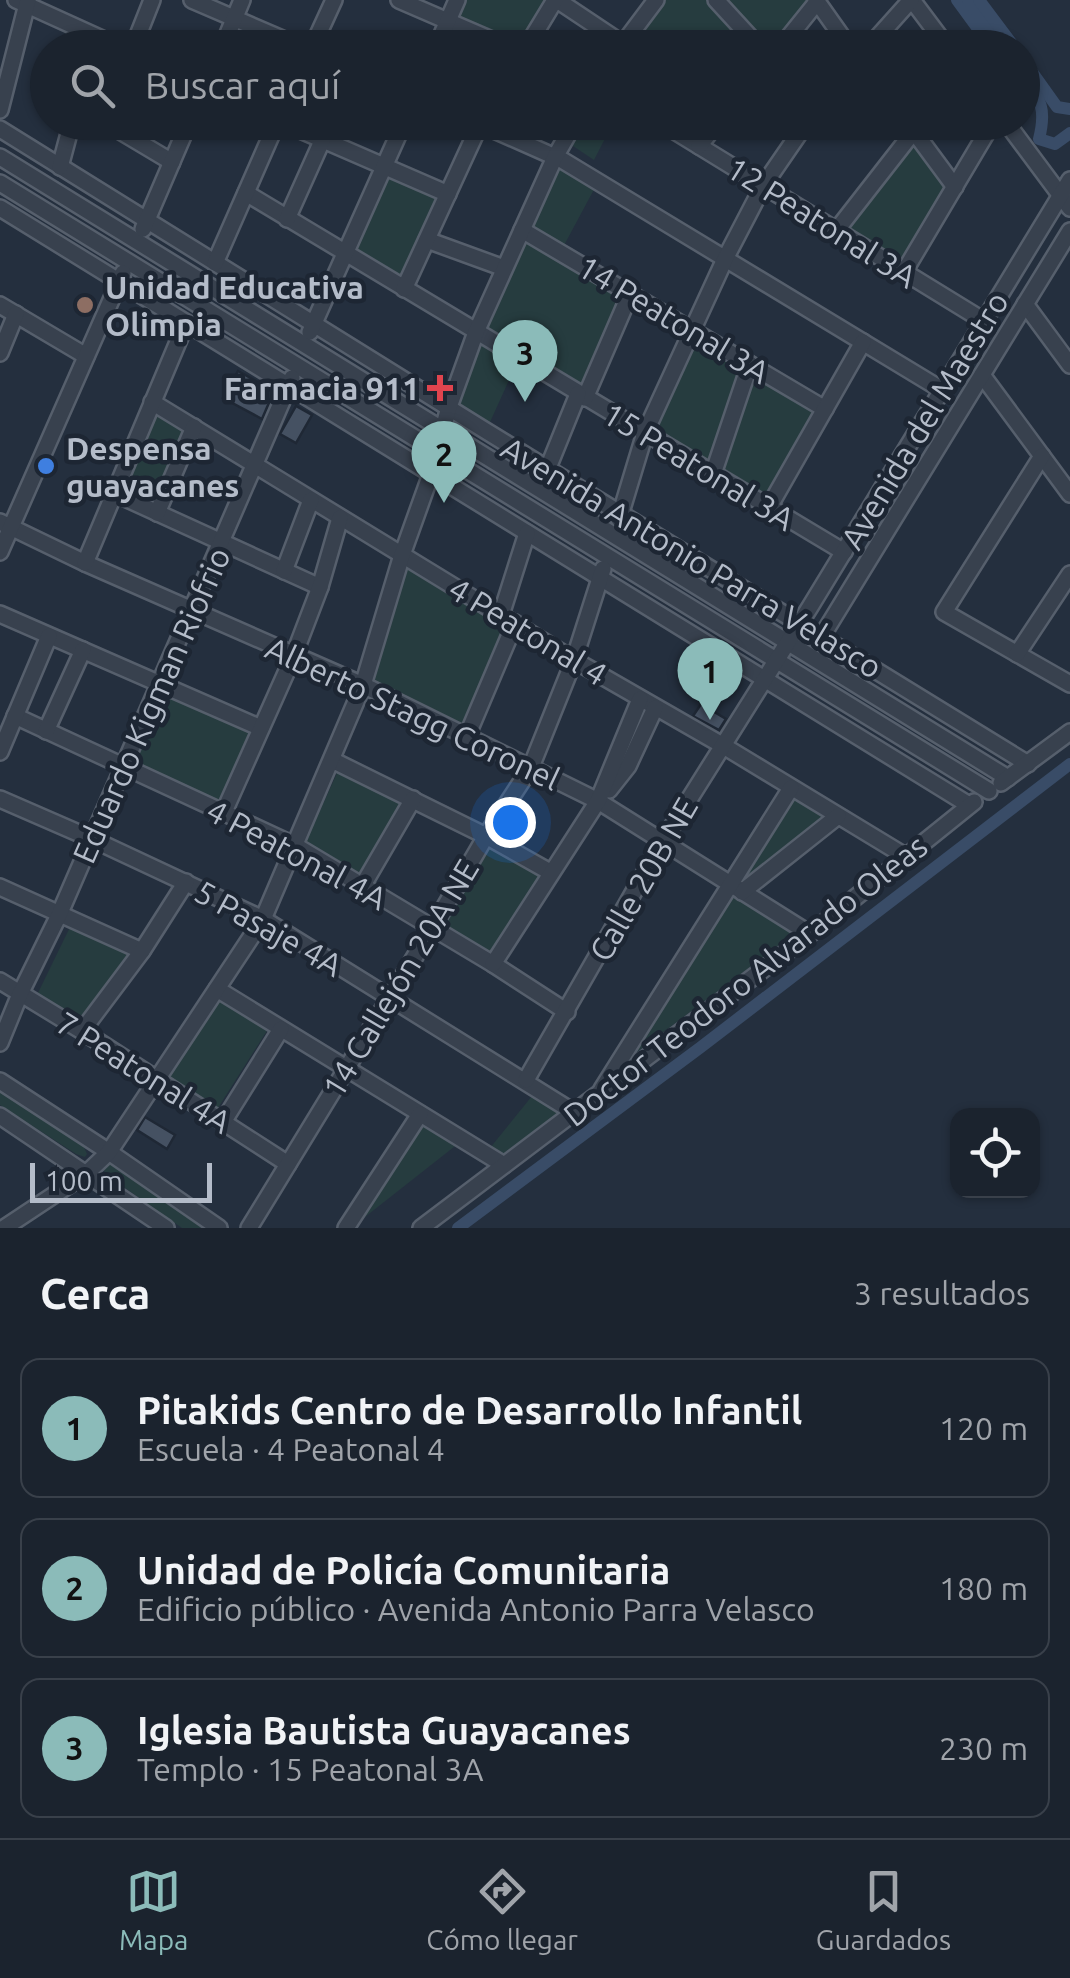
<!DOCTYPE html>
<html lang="es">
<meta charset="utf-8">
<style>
:root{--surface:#1b232e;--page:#242b36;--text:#f1f3f6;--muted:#a0a4aa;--line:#39404a;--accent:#8bbbb9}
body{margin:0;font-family:Ubuntu,sans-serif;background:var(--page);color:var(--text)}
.controls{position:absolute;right:30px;bottom:30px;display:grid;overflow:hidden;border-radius:20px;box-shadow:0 2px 8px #0004}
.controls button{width:90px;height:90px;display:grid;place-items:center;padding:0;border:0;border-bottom:2px solid var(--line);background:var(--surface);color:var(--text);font:50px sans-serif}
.scale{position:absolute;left:30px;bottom:25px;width:182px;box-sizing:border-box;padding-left:10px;border:5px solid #b4bcc9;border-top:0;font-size:28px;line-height:35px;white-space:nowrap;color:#b4bcc9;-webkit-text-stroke:8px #1d2633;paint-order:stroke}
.you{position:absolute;left:510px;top:822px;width:35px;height:35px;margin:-25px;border:8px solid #fff;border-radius:50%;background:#1a73e8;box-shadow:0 0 0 15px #1a73e833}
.badge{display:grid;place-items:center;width:65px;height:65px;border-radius:50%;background:var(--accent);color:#111;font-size:32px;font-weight:700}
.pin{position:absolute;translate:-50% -82px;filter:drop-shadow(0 2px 5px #0008)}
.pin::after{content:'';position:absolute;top:52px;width:35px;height:30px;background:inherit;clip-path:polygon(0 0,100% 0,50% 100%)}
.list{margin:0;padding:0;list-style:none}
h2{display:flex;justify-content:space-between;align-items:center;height:130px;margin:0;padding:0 40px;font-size:42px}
h2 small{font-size:32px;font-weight:400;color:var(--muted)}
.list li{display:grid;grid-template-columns:65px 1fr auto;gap:30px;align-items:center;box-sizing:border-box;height:140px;margin:0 20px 20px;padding:0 20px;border:2px solid var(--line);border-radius:20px}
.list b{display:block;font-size:38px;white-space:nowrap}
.list p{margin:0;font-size:32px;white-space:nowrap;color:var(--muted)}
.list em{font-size:32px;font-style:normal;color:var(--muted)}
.icon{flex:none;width:55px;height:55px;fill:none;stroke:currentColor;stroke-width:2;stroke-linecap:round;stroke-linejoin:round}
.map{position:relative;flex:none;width:1070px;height:1228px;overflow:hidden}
.search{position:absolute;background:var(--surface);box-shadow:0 2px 8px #0004;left:30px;right:30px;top:30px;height:110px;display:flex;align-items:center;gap:25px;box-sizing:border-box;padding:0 35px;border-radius:55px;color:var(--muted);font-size:38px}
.sheet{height:610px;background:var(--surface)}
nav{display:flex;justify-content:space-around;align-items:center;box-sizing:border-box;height:140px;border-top:2px solid var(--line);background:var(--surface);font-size:28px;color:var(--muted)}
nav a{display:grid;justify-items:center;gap:5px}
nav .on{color:var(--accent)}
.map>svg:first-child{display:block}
</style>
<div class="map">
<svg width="1070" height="1228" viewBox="0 0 1070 1228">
<rect width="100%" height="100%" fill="#242f3e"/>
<g fill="#263c3f">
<polygon points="457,0 555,0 526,47 510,47 447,21"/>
<polygon points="666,0 816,0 780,47 627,48"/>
<polygon points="580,123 613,123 594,160 570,144"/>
<polygon points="914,131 955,187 904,272 836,231"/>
<polygon points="562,160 598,182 561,251 630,294 585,397 519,358 486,431 449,407"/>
<polygon points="384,167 448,194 404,289 346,251"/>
<polygon points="692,331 825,410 769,507 645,434"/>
<polygon points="152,402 194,427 157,513 114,493"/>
<polygon points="402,555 515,623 467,736 363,685"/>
<polygon points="160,683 261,728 223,814 124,767"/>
<polygon points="339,769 410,804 368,882 305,843"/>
<polygon points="791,788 838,816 741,893 793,935 614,1069"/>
<polygon points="486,836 550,872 493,964 433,927"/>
<polygon points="73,921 140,951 82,1029 35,999"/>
<polygon points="219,995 270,1026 216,1111 165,1078"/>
<polygon points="0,1091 83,1145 87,1154 85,1157 76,1154 0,1105"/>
<polygon points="536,1091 561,1110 502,1157 490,1148"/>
<polygon points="421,1118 459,1143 351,1228"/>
<polygon points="108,1161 113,1163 207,1228 182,1228 108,1176 104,1171 103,1164"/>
</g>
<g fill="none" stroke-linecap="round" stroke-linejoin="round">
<g stroke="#394c67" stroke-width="12">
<polyline points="957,0 992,48"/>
<polyline points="968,0 1004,48"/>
<polyline points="979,0 1015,48"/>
<polyline points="1022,58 1057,107 1070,109"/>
<path d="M 1022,74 C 1040,99 1047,107 1039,139 L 1055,144 L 1070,133"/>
<polyline points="458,1228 701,1047 1070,764"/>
</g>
</g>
<g fill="#455162" stroke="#1f2835" stroke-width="2.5">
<polygon points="238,371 274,391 262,419 223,398"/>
<polygon points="296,406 312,415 296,443 280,434"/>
<polygon points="701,704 726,719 719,730 693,716"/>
<polygon points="145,1117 175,1135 167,1149 137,1130"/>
</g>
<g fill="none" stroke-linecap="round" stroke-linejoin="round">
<g stroke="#565f6c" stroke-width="20">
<g id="minor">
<polyline points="16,0 122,48"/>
<polyline points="192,0 303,48"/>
<polyline points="399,0 510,48"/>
<polyline points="557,0 623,44"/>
<polyline points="716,0 760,48"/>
<polyline points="816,0 850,48"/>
<polyline points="912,0 948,48"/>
<polyline points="133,48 152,0"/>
<polyline points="222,48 242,0"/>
<polyline points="312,48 334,0"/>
<polyline points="436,48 457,0"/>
<polyline points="526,48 555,0"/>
<polyline points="620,48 656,0"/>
<polyline points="780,48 817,2"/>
<polyline points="868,48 911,0"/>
<polyline points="0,110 28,0"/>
<polyline points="105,122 172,162"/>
<polyline points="282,122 448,194"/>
<polyline points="476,122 562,160 942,390"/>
<polyline points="660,122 984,321"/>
<polyline points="907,122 955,187"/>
<polyline points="1006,122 1070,208"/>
<polyline points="0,129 486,431 1028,764"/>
<polyline points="699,146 718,122"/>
<polyline points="0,157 1008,778"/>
<polyline points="60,167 72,122"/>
<polyline points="0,183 989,791"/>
<polyline points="246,193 844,552"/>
<polyline points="0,208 969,805"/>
<polyline points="287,219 322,141"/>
<polyline points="143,229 189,122"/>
<polyline points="522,230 825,409"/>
<polyline points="836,231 914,131"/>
<polyline points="427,240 504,268"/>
<polyline points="215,263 277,122"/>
<polyline points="904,272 993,122"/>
<polyline points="404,289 480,124"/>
<polyline points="1025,304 1070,365"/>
<polyline points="0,305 86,356"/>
<polyline points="310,332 404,122"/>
<polyline points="0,353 16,314"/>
<polyline points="982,375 1070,494"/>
<polyline points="585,398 630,294"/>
<polyline points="152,402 574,660 722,745 905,856"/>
<polyline points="1042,456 944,612 1070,684"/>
<polyline points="548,468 578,394"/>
<polyline points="713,474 750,364"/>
<polyline points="114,493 320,587"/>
<polyline points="769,507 863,342"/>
<polyline points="157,513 194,427"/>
<polyline points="619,519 645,433 725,259 763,186 807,122"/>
<polyline points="0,522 85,563 363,685 598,801 810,934"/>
<polyline points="0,552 123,273"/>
<polyline points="85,563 186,323"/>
<polyline points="284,571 311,500"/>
<polyline points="0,614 261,728"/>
<polyline points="501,615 527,533"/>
<polyline points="819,641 1070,231"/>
<polyline points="1017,654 1070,574"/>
<polyline points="15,716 296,846 493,964 567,1012"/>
<polyline points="46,731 83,650"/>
<polyline points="467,736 515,623"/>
<polyline points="0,752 49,636"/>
<polyline points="332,760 486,836 550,872"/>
<polyline points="1001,783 1070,732"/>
<polyline points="609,790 628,766 655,708"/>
<polyline points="0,799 92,839 263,919 575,1113"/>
<polyline points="223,814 294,655 320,587 340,518"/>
<polyline points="363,885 413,799"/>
<polyline points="0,887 142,951"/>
<polyline points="742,892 838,816"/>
<polyline points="493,964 598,801 640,699"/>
<polyline points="0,981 82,1031 288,1164"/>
<polyline points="217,989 504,1165"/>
<polyline points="82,1031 142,951 186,882"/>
<polyline points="0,1043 20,994 59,915 292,378"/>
<polyline points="526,1080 663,841 810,607 1070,180"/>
<polyline points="0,1081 109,1152 219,1228"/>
<polyline points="602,1089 791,788"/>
<polyline points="0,1116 166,1228"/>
<polyline points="223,1122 281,1029"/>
<polyline points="4,1228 87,1173 109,1152 263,919 363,685 402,555 431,474 449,407 476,332 555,157 575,122"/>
<polyline points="249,1228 433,927 486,836 531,767 574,660 603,569"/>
<polyline points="346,1228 420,1114"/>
<polyline points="421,1228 810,934 974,802"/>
</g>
</g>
<use href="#minor" stroke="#38414e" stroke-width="15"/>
</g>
<circle fill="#8d6e63" stroke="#1d2633" stroke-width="4" cx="85" cy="305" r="10"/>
<path fill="#e0444e" stroke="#1d2633" stroke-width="4" d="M435 373h10v10h10v10h-10v10h-10v-10h-10v-10h10z"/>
<circle fill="#3f7fe0" stroke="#1d2633" stroke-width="4" cx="46" cy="466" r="10"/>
<g text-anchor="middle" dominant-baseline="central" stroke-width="9" stroke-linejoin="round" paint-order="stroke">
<g font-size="32" fill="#b4bcc9" stroke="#1d2633">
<text transform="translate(822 222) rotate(32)">12 Peatonal 3A</text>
<text transform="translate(674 319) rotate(31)">14 Peatonal 3A</text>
<text transform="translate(924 420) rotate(-59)">Avenida del Maestro</text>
<text transform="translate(699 466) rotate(31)">15 Peatonal 3A</text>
<text transform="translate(692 557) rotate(31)">Avenida Antonio Parra Velasco</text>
<text transform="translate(528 631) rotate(31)">4 Peatonal 4</text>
<text transform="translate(151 705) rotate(-66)">Eduardo Kigman Riofrio</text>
<text transform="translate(413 713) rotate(25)">Alberto Stagg Coronel</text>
<text transform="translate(297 854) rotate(28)">4 Peatonal 4A</text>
<text transform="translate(643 879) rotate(-60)">Calle 20B NE</text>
<text transform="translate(269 928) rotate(29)">5 Pasaje 4A</text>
<text transform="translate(400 978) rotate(-59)">14 Callejón 20A NE</text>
<text transform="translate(745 980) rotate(-38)">Doctor Teodoro Alvarado Oleas</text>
<text transform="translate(144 1072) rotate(32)">7 Peatonal 4A</text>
</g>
<g font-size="32" font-weight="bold" fill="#b4bcc9" stroke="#1d2633" text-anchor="start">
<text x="105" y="287">Unidad Educativa<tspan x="105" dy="37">Olimpia</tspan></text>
<text x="420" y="388" text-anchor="end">Farmacia 911</text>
<text x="66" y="448">Despensa<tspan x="66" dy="37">guayacanes</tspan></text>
</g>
</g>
</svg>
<div class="controls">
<button><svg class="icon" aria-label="locate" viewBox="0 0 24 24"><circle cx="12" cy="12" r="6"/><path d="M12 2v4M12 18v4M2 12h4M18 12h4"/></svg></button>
</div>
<div class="scale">100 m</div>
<div class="you"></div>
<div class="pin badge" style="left:710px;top:720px">1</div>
<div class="pin badge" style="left:444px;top:503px">2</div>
<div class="pin badge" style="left:525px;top:402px">3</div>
<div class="search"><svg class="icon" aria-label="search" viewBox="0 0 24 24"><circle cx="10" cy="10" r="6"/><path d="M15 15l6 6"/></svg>Buscar aquí</div>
</div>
<section class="sheet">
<h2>Cerca<small>3 resultados</small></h2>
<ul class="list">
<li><span class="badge">1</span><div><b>Pitakids Centro de Desarrollo Infantil</b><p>Escuela · 4 Peatonal 4</p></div><em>120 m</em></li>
<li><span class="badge">2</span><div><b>Unidad de Policía Comunitaria</b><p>Edificio público · Avenida Antonio Parra Velasco</p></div><em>180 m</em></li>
<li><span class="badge">3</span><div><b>Iglesia Bautista Guayacanes</b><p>Templo · 15 Peatonal 3A</p></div><em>230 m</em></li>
</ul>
</section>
<nav>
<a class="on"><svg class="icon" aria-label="map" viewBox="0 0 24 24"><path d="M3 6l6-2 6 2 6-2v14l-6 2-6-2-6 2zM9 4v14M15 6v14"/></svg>Mapa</a>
<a><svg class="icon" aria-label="directions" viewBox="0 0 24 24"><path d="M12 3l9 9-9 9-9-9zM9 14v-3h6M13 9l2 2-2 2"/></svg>Cómo llegar</a>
<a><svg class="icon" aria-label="saved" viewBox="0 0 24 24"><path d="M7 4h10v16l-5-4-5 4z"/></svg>Guardados</a>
</nav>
